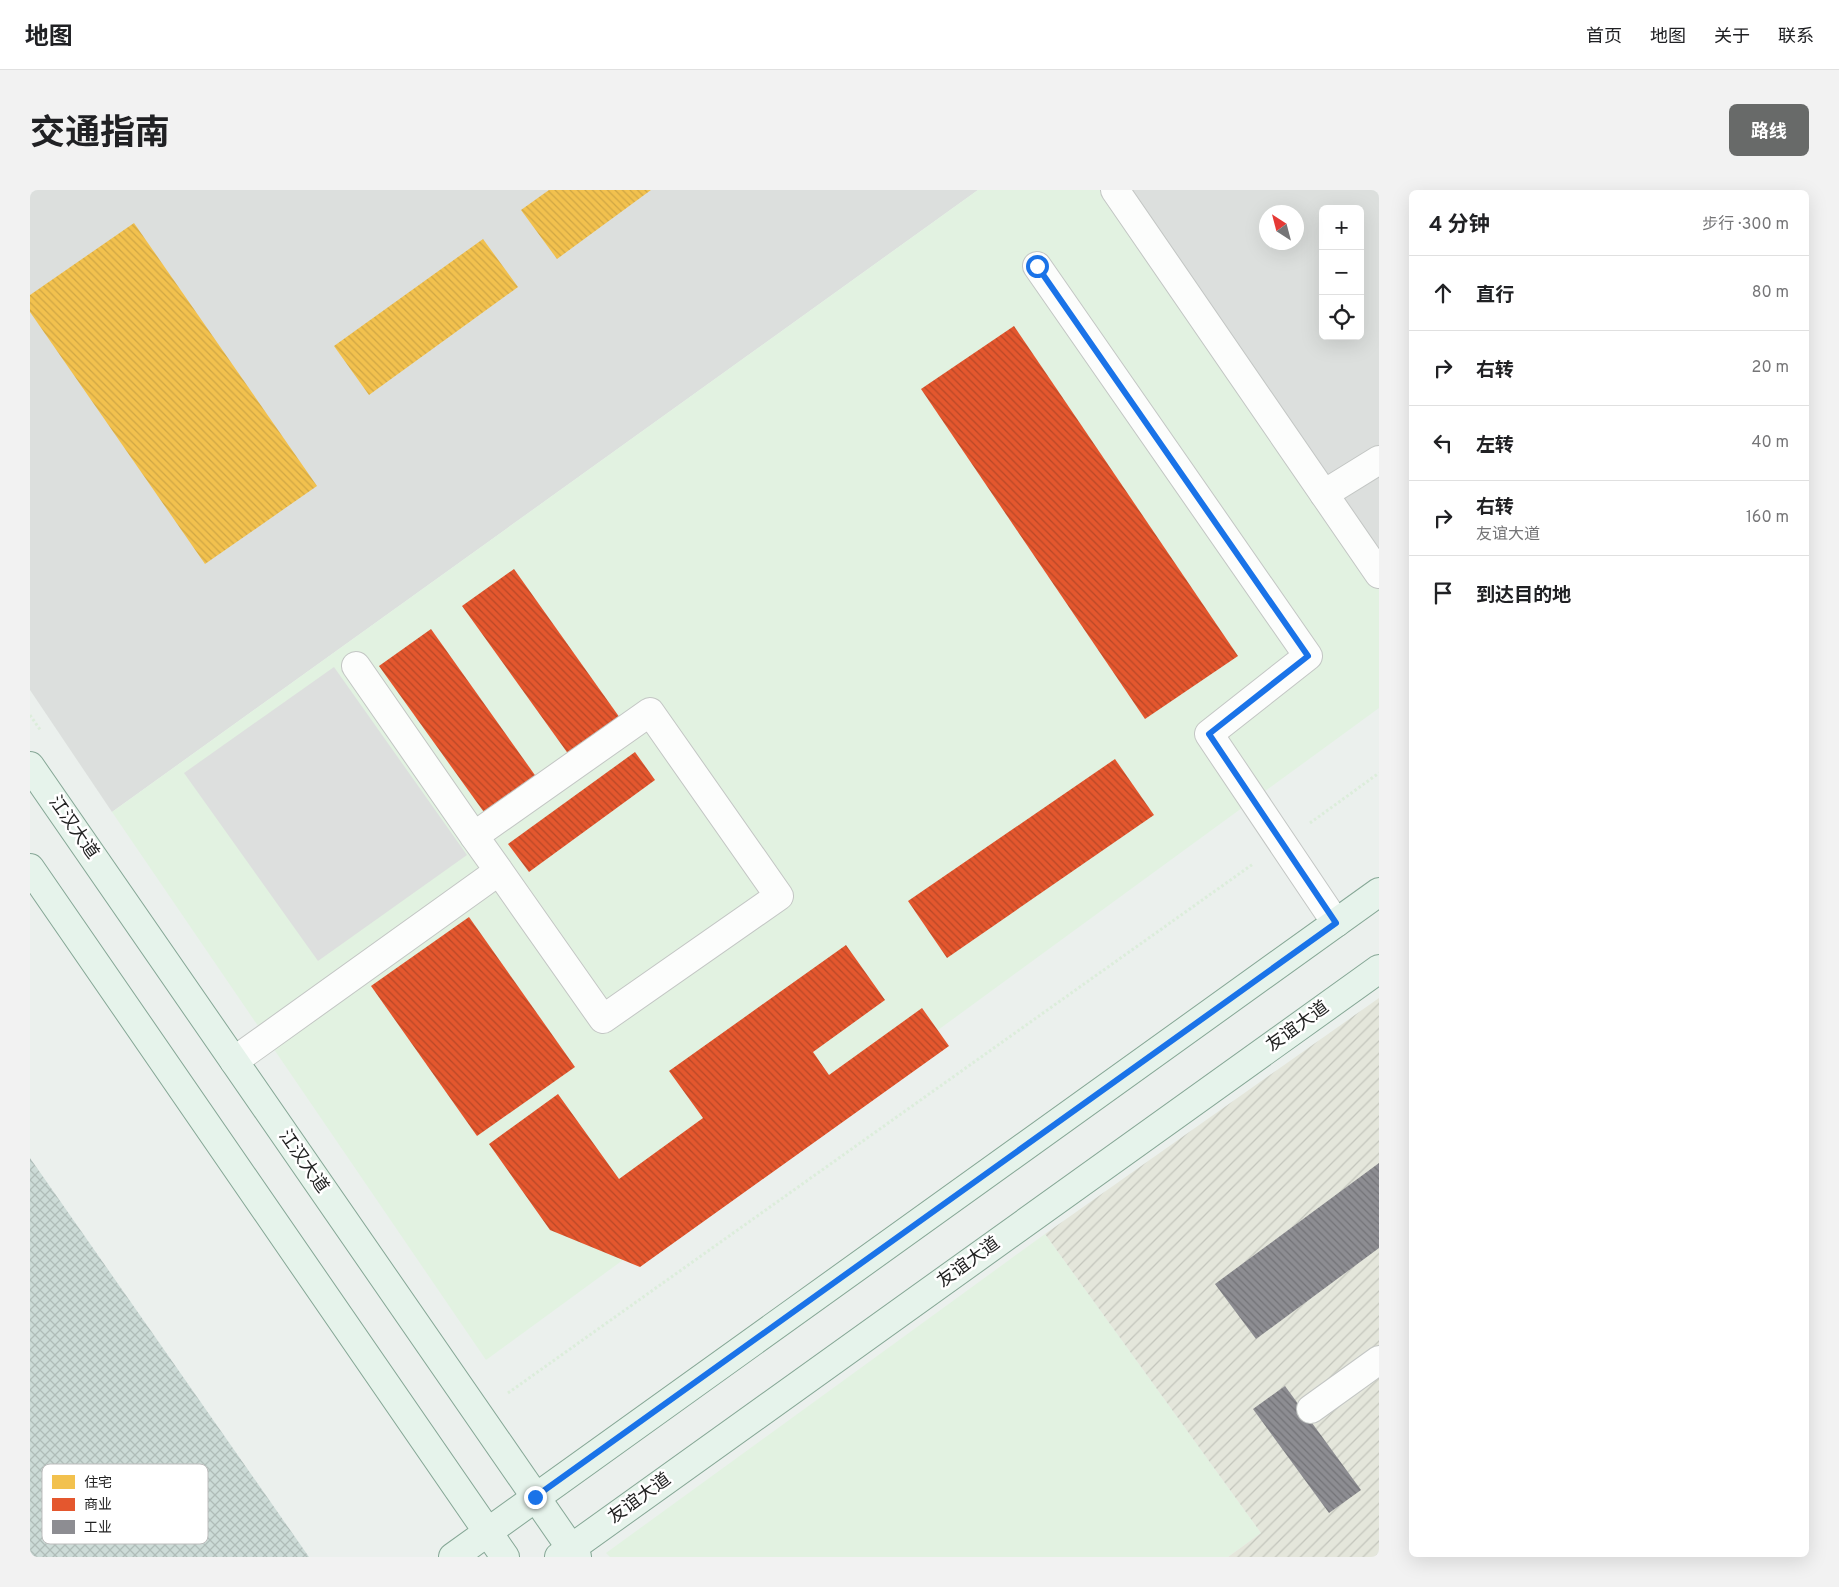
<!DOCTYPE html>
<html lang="zh">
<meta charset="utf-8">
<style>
:root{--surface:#fff;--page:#f2f2f2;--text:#202124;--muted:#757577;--line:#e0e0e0;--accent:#686a69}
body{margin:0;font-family:Overpass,"Noto Sans SC",sans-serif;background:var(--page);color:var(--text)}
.controls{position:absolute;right:15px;top:15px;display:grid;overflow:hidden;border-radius:8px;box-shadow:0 5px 20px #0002}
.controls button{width:45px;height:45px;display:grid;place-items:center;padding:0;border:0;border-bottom:1px solid var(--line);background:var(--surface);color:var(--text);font:25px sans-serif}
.compass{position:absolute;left:1229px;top:15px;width:45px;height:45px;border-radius:50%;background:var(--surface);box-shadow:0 5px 20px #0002;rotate:324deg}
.stop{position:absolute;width:15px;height:15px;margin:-11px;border:4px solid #1a73e8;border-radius:50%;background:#fff}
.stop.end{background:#1a73e8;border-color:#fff;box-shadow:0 1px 5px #0008}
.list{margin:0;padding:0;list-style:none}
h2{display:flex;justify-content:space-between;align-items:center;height:65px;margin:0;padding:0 20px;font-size:21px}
h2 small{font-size:16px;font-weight:400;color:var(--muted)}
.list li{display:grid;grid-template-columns:32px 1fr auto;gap:15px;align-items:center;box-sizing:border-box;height:75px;padding:0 20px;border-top:1px solid var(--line)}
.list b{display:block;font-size:19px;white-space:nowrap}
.list p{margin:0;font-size:16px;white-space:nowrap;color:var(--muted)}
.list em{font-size:16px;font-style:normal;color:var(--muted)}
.icon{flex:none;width:28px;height:28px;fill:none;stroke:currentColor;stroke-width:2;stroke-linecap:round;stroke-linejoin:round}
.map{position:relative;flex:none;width:1349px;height:1367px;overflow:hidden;border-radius:8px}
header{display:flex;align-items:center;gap:30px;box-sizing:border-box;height:70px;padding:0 25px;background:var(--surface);border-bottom:1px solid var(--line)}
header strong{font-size:24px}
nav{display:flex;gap:28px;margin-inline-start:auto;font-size:18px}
.intro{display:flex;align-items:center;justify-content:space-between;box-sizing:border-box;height:120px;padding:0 30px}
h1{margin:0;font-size:35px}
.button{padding:12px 22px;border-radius:8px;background:var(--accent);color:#fff;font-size:18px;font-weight:700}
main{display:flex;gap:30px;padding:0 30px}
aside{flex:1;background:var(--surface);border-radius:8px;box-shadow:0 5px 20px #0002}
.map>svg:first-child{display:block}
</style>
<header>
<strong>地图</strong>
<nav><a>首页</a><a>地图</a><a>关于</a><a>联系</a></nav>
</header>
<div class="intro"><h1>交通指南</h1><a class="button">路线</a></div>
<main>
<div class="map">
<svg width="1349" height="1367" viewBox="0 0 1349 1367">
<defs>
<pattern id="industrial-furrows" width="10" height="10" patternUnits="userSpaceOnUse" patternTransform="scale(1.25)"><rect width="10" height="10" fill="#e4e6db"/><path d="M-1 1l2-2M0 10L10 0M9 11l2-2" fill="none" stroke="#c3c5bc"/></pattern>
<pattern id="construction-cross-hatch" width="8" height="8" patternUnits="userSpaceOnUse" patternTransform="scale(1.25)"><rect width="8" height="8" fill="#ccdbd7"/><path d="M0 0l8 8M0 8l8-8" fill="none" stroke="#afbcb8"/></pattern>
<pattern id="homes-back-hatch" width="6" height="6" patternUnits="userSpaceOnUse" patternTransform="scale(1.25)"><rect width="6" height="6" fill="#f2c14e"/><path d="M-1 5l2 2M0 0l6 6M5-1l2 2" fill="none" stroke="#cfa644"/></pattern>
<pattern id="shops-back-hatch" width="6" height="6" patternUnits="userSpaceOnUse" patternTransform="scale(1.25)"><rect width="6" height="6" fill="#e4572e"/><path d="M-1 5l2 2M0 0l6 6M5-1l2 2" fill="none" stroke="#b84827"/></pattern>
<pattern id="industry-back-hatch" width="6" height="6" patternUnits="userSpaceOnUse" patternTransform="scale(1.25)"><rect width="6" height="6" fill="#8d8d92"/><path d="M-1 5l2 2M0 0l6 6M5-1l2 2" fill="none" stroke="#737377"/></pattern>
</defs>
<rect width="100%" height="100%" fill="#ebf0ed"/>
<g fill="#dcdfdd" fill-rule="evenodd">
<polygon points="0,0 948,0 82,622 0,500"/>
<path d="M 1085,0 L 1349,0 L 1349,384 ZM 1293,19 L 1330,19 L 1330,146 L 1293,146 ZM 1236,22 L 1266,22 L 1266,52 L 1236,52 Z"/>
</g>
<g fill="#e2f2e1">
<polygon points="948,0 1085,0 1349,384 1349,518 456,1170 82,622"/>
<polygon points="1015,1044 1231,1343 1198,1367 580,1367 576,1363"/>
</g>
<polygon fill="url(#industrial-furrows)" points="1349,808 1349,1367 1198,1367 1231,1343 1015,1044"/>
<polygon fill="url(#construction-cross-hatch)" points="0,968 279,1367 0,1367"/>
<polygon fill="#dddfde" points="304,477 437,665 288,771 154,583"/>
<g fill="url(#homes-back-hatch)">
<polygon points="519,0 621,0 527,69 491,20"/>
<polygon points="104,33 287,296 175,374 0,122 0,105"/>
<polygon points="453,49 488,97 339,205 304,156"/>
</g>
<g fill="url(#shops-back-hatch)">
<polygon points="984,136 1208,466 1115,529 891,199"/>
<polygon points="484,379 590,528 539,565 432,416"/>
<polygon points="401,439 507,588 456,625 349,476"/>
<polygon points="605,562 625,590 499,682 478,654"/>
<polygon points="1085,569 1124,625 917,768 878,711"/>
<polygon points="439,727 545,877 447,946 341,796"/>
<polygon points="816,755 855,810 783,862 799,885 892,818 919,856 610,1077 520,1040 459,954 528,904 589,989 673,928 639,881"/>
</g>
<g fill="url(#industry-back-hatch)">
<polygon points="1349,973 1349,1058 1226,1149 1185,1094"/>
<polygon points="1255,1196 1331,1300 1299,1323 1223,1219"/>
</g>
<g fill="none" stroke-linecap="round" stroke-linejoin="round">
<g stroke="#c3c6c4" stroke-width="30">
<g id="minor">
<polyline points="1085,0 1349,384"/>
<polyline points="1007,76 1278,466 1179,544 1306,733"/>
<polyline points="1294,304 1349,270"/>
<polyline points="326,476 444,646"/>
<polyline points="204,871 469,681 573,829 749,706 620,522 444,646 469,681"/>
<polyline points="1281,1219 1349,1170"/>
</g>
</g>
<g stroke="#86a796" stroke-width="30">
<g id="major">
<polyline points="0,576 547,1367"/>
<polyline points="0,678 475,1367"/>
<polyline points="423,1367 1349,702"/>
<polyline points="529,1367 1349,779"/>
</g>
</g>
<g stroke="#dceddb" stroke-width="3" stroke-dasharray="2.5 2.5" stroke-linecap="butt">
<polyline points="0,525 11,541"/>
<polyline points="1280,633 1349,583"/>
<polyline points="478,1203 1223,674"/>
</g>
<use href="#minor" stroke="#fcfdfc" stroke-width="28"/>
<use href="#major" stroke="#e6f3eb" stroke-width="28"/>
</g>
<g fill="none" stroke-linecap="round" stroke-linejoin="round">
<polyline stroke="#1a73e8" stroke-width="6" points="505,1307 1306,733 1179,544 1278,466 1007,76"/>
</g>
<g text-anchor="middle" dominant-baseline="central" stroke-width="5" stroke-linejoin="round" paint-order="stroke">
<g font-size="18" fill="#222" stroke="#fff">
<text transform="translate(43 638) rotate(55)">江汉大道</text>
<text transform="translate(1268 837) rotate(-36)">友谊大道</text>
<text transform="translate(273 972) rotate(55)">江汉大道</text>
<text transform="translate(939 1073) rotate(-36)">友谊大道</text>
<text transform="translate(610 1309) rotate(-36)">友谊大道</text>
</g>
</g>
<rect x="12" y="1274" width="166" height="80" rx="8" fill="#fff" stroke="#bdbdbd" stroke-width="1"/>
<rect x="22" y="1285" width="23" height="14" fill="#f2c14e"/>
<rect x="22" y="1308" width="23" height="13" fill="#e4572e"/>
<rect x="22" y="1330" width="23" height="14" fill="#8d8d92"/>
<g font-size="14" fill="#222">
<text x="54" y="1297">住宅</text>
<text x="54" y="1319">商业</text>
<text x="54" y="1342">工业</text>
</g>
</svg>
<div class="controls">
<button>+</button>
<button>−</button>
<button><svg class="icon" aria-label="locate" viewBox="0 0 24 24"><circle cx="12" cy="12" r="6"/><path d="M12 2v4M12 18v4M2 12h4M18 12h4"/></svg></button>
</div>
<svg class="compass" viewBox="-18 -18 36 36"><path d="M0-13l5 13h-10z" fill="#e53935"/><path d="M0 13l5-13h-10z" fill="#757577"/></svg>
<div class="stop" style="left:1007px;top:76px"></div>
<div class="stop end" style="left:505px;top:1307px"></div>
</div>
<aside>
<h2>4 分钟<small>步行 · 300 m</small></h2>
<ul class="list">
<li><svg class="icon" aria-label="ahead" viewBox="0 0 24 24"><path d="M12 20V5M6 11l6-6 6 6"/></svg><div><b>直行</b></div><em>80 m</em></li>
<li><svg class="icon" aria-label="right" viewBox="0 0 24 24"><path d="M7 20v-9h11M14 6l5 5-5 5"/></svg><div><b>右转</b></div><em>20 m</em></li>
<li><svg class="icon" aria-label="left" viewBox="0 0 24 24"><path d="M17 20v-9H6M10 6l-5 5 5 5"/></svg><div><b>左转</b></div><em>40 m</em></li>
<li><svg class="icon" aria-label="right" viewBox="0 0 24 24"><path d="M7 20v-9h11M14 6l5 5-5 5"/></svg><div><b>右转</b><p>友谊大道</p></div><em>160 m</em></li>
<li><svg class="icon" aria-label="arrive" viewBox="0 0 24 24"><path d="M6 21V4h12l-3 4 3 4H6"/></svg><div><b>到达目的地</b></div></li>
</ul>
</aside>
</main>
